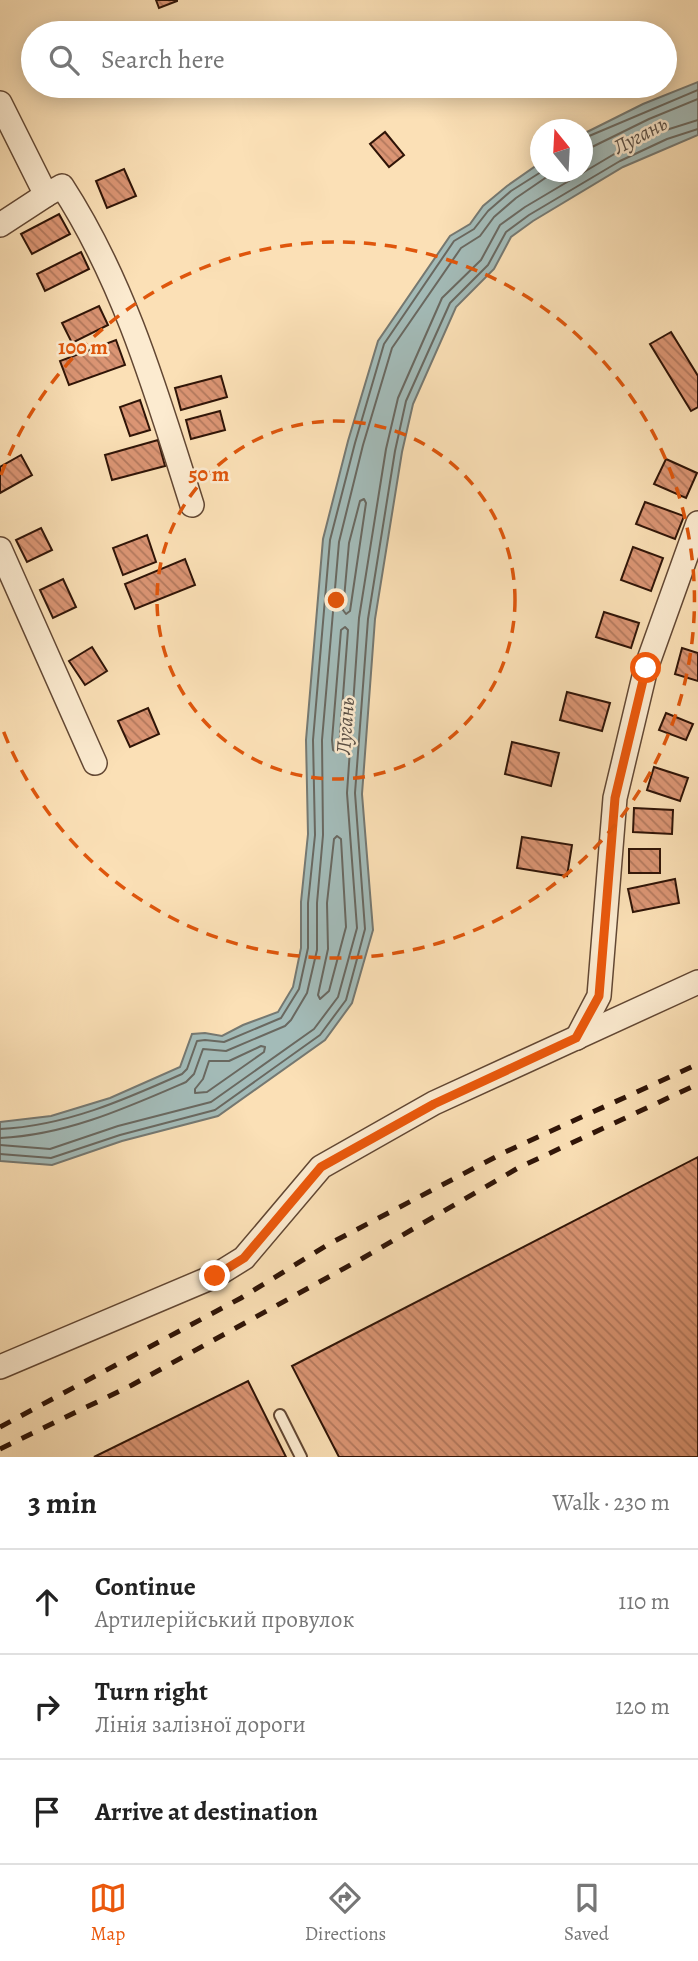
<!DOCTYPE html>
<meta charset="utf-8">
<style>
:root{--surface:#fff;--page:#f2f2f2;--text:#222;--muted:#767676;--line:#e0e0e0;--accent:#ea580c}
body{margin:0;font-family:Alegreya,serif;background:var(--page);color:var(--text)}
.compass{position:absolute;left:530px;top:119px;width:63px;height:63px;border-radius:50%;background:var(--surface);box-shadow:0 4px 18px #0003;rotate:342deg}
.stop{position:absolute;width:21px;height:21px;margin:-16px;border:5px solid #ea580c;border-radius:50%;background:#fff}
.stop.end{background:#ea580c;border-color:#fff;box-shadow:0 2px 7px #0008}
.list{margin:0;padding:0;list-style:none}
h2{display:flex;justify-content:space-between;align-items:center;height:91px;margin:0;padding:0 28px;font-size:30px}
h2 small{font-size:23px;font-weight:400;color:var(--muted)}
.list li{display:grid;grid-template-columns:46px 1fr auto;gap:21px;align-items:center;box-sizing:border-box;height:105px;padding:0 28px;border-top:2px solid var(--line)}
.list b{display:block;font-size:26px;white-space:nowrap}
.list p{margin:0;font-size:23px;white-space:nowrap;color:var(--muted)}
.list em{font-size:23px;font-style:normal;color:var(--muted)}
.icon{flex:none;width:38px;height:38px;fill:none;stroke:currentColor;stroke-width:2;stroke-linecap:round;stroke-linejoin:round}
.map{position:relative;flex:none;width:698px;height:1457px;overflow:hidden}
.search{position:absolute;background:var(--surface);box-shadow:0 4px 18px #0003;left:21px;right:21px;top:21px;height:77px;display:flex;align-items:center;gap:18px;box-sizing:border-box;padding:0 24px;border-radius:38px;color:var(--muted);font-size:26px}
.sheet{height:406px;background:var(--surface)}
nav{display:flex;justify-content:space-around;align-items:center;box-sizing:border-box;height:98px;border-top:2px solid var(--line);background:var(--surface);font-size:19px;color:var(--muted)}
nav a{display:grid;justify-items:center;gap:4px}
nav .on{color:var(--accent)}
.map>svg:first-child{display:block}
</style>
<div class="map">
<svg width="698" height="1457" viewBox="0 0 698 1457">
<defs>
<pattern id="building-back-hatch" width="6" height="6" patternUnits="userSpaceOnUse" patternTransform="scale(1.75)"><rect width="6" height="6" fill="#db9574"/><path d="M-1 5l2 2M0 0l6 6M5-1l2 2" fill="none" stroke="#b2785d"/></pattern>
</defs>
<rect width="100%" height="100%" fill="#fbe0b6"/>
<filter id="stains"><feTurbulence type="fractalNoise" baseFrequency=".00286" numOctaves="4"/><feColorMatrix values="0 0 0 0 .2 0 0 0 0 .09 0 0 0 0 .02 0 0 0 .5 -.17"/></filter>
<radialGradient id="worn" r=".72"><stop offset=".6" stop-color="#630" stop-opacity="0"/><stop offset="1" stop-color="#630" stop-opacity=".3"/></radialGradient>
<polygon fill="#a3bbb8" stroke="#757871" stroke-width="2" points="698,82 698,135 623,167 533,221 511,237 494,269 456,307 413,404 402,452 375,619 362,794 373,930 352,1003 325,1040 218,1116 122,1141 52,1165 0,1161 0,1122 51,1116 110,1098 180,1067 192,1034 205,1033 222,1036 243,1025 278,1012 293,987 301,948 301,902 308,834 306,740 323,539 348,441 378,341 450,236 470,224 483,206 507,186 540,163 540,172 582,172 583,134 643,104"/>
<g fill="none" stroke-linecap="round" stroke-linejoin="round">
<g stroke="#696860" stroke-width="2">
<polyline points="582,139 698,90"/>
<polyline points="582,148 592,147 649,119 698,99"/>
<polygon points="364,499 366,503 350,611 346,614 343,610 349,543 360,501"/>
<polygon points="345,627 348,630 339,749 336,752 333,750 332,740 341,630"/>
<polygon points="337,836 341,839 346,927 329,991 320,999 318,995 328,949 327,903 334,839"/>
<polygon points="261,1046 265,1047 264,1052 207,1092 195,1093 195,1089 203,1079 209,1061 229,1061"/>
<path d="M 0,1129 C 65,1126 124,1100 182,1074 L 187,1069 L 197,1041 L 205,1040 L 224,1042 L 281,1018 L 299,989 L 308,948 L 308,903 L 315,835 L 313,740 L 330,540 L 355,443 L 384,344 L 454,241 L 474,229 L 488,211 L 511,191 L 541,172"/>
<path d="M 0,1138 C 66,1135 126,1108 186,1082 L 194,1074 L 203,1049 L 226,1051 L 285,1026 L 291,1020 L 307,993 L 317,950 L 317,903 L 323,835 L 322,740 L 339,542 L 363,445 L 392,348 L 461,248 L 480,236 L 494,217 L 516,198 L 554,172"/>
<polyline points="0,1145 50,1149 118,1126 211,1102 314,1029 338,997 357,928 347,793 359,618 386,449 398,398 442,298 481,260 500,225 525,207 616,153 663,131 698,120"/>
<polyline points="0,1154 51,1158 120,1135 215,1110 320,1035 346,1000 365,929 355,793 368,619 395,451 406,401 450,303 488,265 506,232 529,215 620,161 667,139 698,129"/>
</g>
</g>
<g fill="url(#building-back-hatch)" stroke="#2f1407" stroke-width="2">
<polygon points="156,0 177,0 177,1 159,8"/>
<polygon points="385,132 404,155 389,167 370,144"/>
<polygon points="124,169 136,196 107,208 96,181"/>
<polygon points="59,214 70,234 32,254 21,234"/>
<polygon points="81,252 89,269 45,291 37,274"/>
<polygon points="99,306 108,325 72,343 62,323"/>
<polygon points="671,332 698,376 698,407 691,411 650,344"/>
<polygon points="116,340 125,365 69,385 60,361"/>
<polygon points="221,376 227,397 181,410 175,388"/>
<polygon points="140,400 150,430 130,436 120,407"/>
<polygon points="220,411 225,430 191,439 186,420"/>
<polygon points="158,440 165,466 112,480 105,455"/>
<polygon points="21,455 32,475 0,493 0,467"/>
<polygon points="666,459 697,473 686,498 654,484"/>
<polygon points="645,502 684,516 675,539 636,524"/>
<polygon points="41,528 52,550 27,562 16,540"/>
<polygon points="147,535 156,562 123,575 113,548"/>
<polygon points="633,547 663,558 651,591 621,580"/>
<polygon points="185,559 195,585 135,609 125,584"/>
<polygon points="63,579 76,607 53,618 40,590"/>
<polygon points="604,612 639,623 631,648 596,637"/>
<polygon points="92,647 107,671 85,685 69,661"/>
<polygon points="682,648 698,653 698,681 675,674"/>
<polygon points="567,692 610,703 602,731 560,720"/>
<polygon points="148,708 159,734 130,747 118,721"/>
<polygon points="666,713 693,724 686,740 659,730"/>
<polygon points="512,742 559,753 551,786 505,774"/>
<polygon points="654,767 688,778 680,801 647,790"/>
<polygon points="634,808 673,810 672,834 633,832"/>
<polygon points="522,837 572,845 567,876 517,868"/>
<rect x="629" y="849" width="31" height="24"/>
<polygon points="675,879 679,903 633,912 628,889"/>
<polygon points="698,1157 698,1457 339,1457 292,1366"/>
<polygon points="248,1381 286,1457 94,1457"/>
</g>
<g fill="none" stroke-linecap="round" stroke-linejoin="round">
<g stroke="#624733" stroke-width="14">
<polyline id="lane" points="280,1415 301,1457"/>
</g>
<g stroke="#624733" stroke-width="26">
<g id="street">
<path d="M 0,103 L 46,195 L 62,186 C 125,283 157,395 192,505"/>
<polyline points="0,225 46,195"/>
<polyline points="0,549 95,763"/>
<polyline points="577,1038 599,996 615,798 646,668 698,523"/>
<polyline points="0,1367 215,1276 244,1258 321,1167 434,1103 698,982"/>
</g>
</g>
<use href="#lane" stroke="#fcebd0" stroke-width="10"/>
<use href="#street" stroke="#fcebd0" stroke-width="23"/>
<g stroke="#2f1407" stroke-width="5" stroke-dasharray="12 12" stroke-linecap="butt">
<polyline points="0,1427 241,1298 329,1244 505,1152 698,1064"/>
<polyline points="0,1449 132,1385 363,1258 518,1168 698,1084"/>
</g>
</g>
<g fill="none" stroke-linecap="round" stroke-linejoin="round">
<polyline stroke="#ea580c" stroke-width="9" points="215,1276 244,1258 321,1167 434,1104 576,1038 599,996 615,798 646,668"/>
</g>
<g fill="none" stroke="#df560c" stroke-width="3.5" stroke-dasharray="12 9">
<circle cx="336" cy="600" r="179"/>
<path d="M1 475A358 358 0 1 1 1 725"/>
</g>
<g text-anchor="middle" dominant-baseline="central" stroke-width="5" stroke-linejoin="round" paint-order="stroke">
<g font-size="21" font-style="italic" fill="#584e45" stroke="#fcebd0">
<text transform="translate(640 135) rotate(-28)">Лугань</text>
<text transform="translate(345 726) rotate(-86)">Лугань</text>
</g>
</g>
<circle cx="336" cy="600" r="10" fill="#df560c" stroke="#fcebd0" stroke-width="3.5"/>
<g font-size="21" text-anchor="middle" font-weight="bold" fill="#df560c" stroke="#fcebd0" stroke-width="5" stroke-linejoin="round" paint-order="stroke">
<text x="83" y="354">100 m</text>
<text x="209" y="481">50 m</text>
</g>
<rect width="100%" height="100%" filter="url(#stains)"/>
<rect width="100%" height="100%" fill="url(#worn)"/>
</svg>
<svg class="compass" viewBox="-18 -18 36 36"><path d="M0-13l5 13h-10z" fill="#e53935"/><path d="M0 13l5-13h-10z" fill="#767676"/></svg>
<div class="stop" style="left:646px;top:668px"></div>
<div class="stop end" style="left:215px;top:1276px"></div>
<div class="search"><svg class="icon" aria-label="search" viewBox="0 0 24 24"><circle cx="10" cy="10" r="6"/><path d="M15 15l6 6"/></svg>Search here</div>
</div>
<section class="sheet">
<h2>3 min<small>Walk · 230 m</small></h2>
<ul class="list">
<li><svg class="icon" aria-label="ahead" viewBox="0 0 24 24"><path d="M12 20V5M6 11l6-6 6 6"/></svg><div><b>Continue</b><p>Артилерійський провулок</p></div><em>110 m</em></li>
<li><svg class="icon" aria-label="right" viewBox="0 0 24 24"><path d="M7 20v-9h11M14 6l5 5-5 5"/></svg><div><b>Turn right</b><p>Лінія залізної дороги</p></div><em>120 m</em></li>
<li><svg class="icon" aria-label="arrive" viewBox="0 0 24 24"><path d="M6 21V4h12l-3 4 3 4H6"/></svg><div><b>Arrive at destination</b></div></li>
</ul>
</section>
<nav>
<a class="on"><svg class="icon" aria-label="map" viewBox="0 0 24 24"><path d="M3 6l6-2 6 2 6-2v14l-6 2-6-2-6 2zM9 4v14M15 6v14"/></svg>Map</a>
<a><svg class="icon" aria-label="directions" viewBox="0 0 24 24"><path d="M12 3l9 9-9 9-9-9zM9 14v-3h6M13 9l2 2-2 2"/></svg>Directions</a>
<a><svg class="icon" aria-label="saved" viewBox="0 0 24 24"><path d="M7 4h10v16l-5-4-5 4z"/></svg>Saved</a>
</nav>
